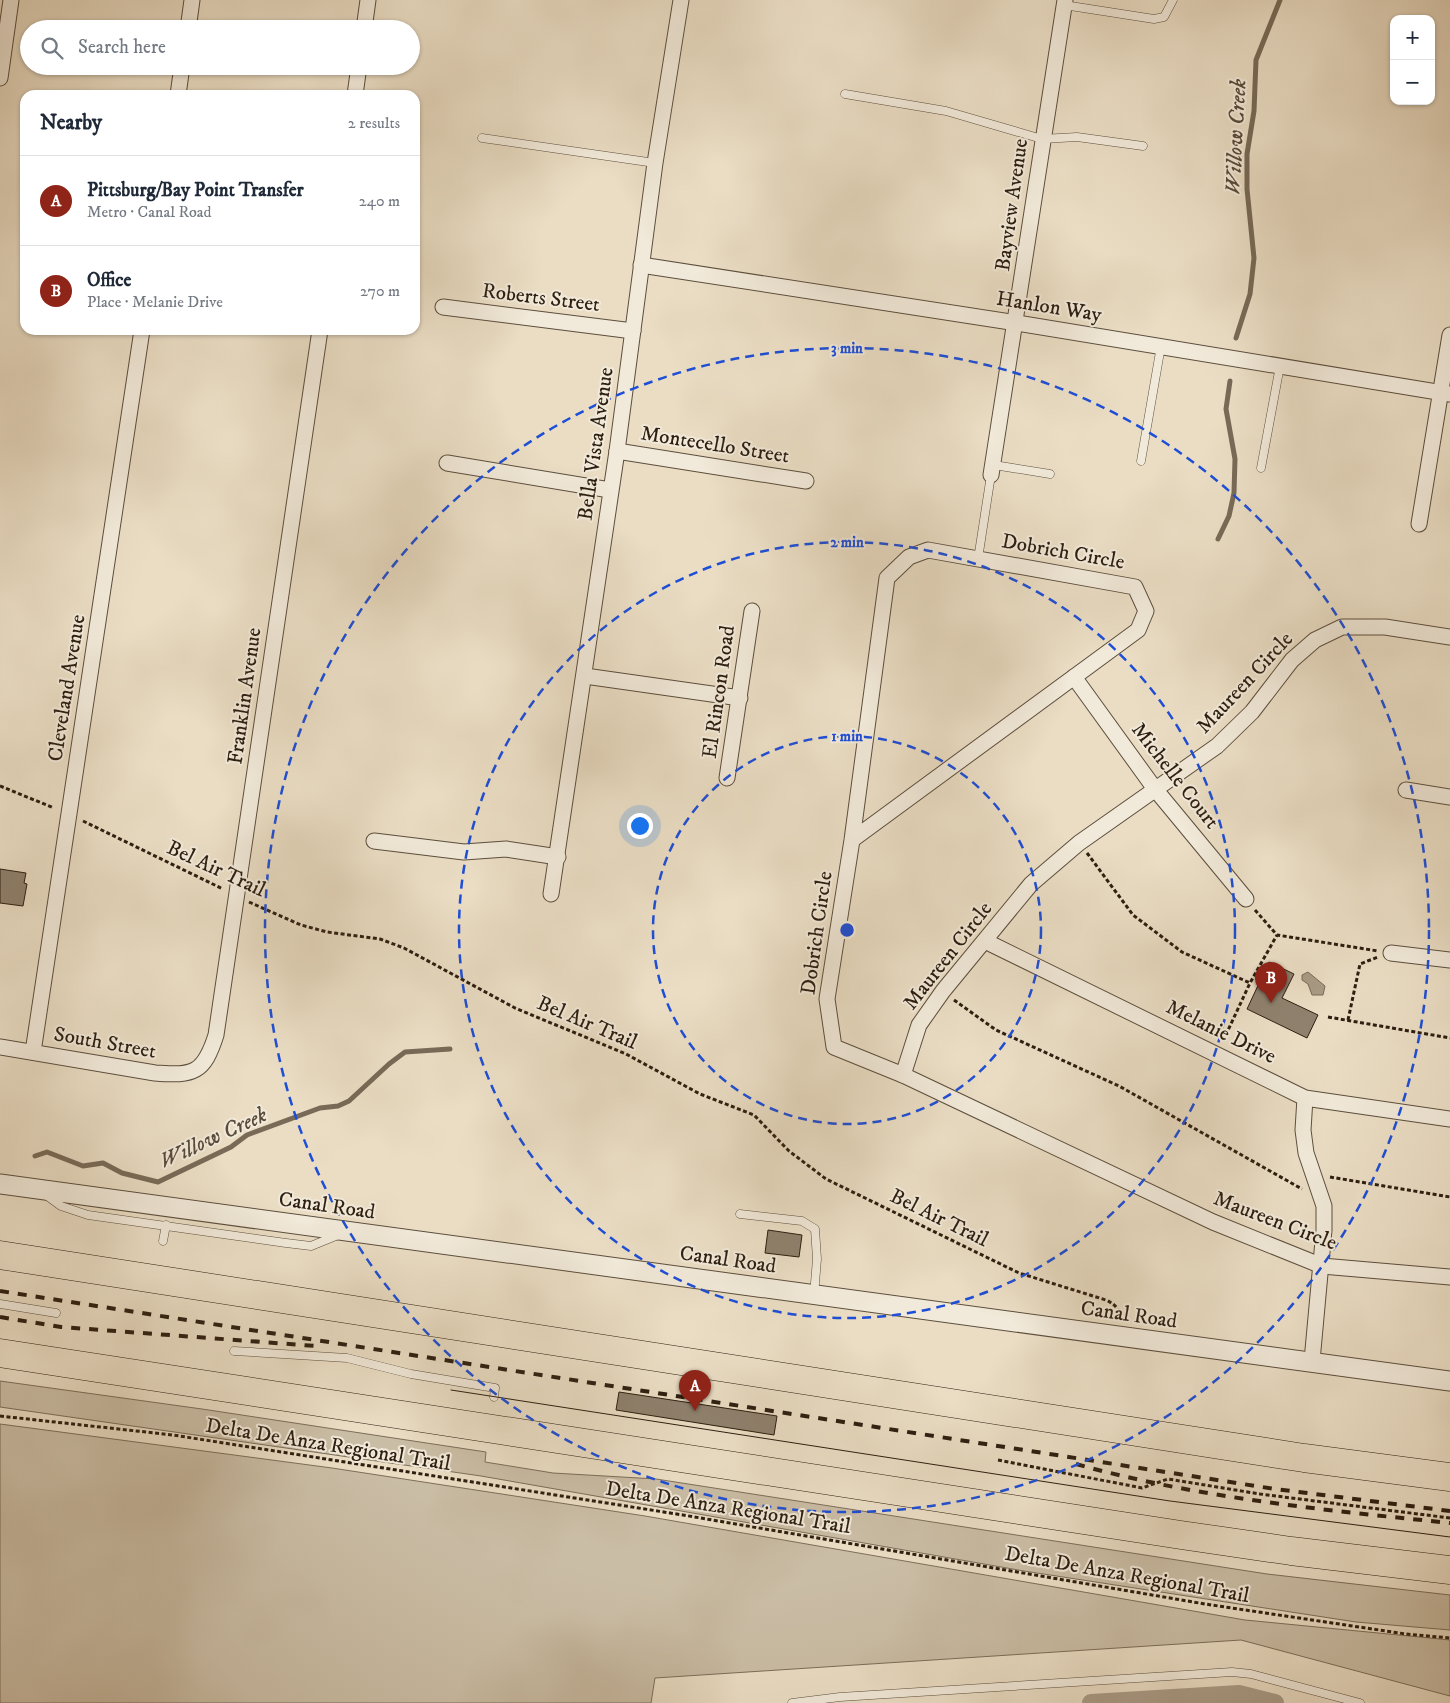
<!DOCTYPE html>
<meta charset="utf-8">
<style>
:root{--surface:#fff;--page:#f2f2f3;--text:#1f2937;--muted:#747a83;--line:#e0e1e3;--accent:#8f2418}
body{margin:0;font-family:"IM FELL DW Pica",serif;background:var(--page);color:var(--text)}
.controls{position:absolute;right:15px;top:15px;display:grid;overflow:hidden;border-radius:10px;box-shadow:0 1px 4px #0004}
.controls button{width:45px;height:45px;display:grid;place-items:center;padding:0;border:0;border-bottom:1px solid var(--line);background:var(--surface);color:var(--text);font:25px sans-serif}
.you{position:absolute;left:639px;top:825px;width:18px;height:18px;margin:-12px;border:4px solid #fff;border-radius:50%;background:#1a73e8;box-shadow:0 0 0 8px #1a73e833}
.badge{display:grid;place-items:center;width:32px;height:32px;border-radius:50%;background:var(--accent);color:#fff;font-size:16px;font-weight:700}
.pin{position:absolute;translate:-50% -41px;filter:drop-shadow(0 1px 2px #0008)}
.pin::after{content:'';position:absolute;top:26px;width:18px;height:15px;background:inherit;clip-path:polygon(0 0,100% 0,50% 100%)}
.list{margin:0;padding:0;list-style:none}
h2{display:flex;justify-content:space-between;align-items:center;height:65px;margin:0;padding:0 20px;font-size:21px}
h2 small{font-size:16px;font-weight:400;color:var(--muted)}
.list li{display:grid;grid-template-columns:32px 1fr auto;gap:15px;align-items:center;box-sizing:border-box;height:90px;padding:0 20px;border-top:1px solid var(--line)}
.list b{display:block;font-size:19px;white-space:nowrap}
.list p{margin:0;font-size:16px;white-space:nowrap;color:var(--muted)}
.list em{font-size:16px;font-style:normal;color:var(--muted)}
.icon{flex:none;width:28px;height:28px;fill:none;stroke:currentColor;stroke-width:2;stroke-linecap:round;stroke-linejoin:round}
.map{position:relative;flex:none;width:1450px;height:1703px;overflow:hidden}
.search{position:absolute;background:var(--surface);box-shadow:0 1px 4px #0004;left:20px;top:20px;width:400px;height:55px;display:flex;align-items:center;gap:12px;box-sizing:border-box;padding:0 18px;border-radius:28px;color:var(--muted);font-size:19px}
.panel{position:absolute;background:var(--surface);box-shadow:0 1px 4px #0004;left:20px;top:90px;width:400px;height:245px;border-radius:15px}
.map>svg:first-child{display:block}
</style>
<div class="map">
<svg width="1450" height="1703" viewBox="0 0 1450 1703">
<rect width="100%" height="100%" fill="#eaddc4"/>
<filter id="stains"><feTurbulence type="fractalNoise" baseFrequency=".004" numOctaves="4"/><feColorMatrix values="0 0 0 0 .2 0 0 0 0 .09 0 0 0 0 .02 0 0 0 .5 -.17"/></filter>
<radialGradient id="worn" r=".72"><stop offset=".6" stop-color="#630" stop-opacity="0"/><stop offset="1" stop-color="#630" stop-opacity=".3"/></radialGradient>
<g fill="#cabda5" stroke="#7c6e5a">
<polygon points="0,1381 202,1409 486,1452 485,1462 553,1473 656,1479 1267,1574 1450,1595 1450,1630 1356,1622 1024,1571 481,1476 0,1407"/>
<polygon points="0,1424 332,1468 645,1516 1245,1620 1450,1640 1450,1696 1241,1640 655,1678 651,1703 0,1703"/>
</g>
<polygon fill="#aa9c87" stroke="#786a57" points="1308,972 1325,986 1323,995 1312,995 1308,984 1302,980 1302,975"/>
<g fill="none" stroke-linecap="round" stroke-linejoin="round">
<g stroke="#786a57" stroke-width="5">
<polyline points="1236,338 1250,294 1254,258 1247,189 1247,154 1254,111 1256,60 1280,0"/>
<polyline points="1218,539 1229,516 1234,493 1235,459 1226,409 1230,381"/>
<polyline points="35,1156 47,1152 83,1166 103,1163 122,1173 158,1182 231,1147 247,1135 320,1108 338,1106 349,1101 389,1064 405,1052 450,1049"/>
</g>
<polyline stroke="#aa9c87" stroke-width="18" points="1091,1703 1239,1694 1275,1703"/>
</g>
<g fill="#8f816e" stroke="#2d1e10">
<polygon points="0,869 26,873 24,883 27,884 23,906 0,903"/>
<polygon points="1269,962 1294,974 1282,998 1318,1015 1307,1038 1247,1009"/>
<polygon points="768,1230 802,1235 799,1257 765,1253"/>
<polygon points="619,1392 777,1416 774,1435 616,1410"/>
</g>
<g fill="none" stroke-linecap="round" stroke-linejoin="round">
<g stroke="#5c4e3d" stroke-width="9">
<g id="service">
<polyline points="1064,5 1154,19 1164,17 1173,0"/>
<polyline points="845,94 946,111 1042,139 1077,137 1143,146"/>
<polyline points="482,138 655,163"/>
<polyline points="1141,461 1161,346"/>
<polyline points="994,465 1050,474"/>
<polyline points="1261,468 1280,366"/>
<polyline points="978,559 991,475"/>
<polyline points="46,1195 61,1206 88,1215 286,1243 311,1246 338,1235"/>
<polyline points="740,1214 802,1221 815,1229 817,1259 814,1295"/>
<polyline points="163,1241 166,1225"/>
<polyline points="0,1304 56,1313"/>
<polyline points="234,1351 347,1358 411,1374 495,1388 494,1397"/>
<polyline points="792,1703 840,1697 1232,1672 1251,1674 1360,1703"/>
</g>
</g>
<g stroke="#5c4e3d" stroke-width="17">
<g id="minor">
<polyline points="188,29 192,0"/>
<polyline points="364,29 368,0"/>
<polyline points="0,78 11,0"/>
<polyline points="178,95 182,66"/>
<polyline points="355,95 359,66"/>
<polyline points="641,265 1017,323 1450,394"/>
<polyline points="443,307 633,331"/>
<polyline points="617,451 806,481"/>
<polyline points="447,463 610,490"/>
<polyline points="991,475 1065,0"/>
<polyline points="1419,524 1450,335"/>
<polyline points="585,676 740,698"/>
<polyline points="1074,677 1155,789 1246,899"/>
<polyline points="727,778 752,611"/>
<polyline points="1406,790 1450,797"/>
<polyline points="852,840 1138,630 1146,611 1135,587 928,550 909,557 887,578 852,840 827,999 834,1047 903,1075 1213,1222 1322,1266 1450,1277"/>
<polyline points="374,841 464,852 506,849 558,857"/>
<polyline points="551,894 617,451 655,163 681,0"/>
<polyline points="985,941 1305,1098 1450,1119"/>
<polyline points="1391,953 1450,960"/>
<path d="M 0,1047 L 155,1073 C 194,1076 204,1073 216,1035 L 320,330"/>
<polyline points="33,1052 142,330"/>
<polyline points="903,1075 919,1025 943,991 1031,884 1079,843 1217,746 1252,712 1292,660 1315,640 1342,627 1385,627 1450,637"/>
<polyline points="1305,1098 1303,1130 1306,1153 1324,1206 1324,1230 1312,1361"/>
</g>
</g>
<g stroke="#5c4e3d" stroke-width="21">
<polyline id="tertiary" points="0,1184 1450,1381"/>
</g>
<g stroke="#2d1e10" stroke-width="29">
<g id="motorway">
<polyline points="0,1255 1304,1458 1450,1477"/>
<polyline points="0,1353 1181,1535 1291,1551 1450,1570"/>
</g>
</g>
<g stroke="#2d1e10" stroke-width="3" stroke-dasharray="4 2.5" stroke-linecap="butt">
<polyline points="0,786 54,808"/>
<polyline points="83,821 223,889"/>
<polyline points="1087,853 1133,915 1182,952 1250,983 1277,935"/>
<path d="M 249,902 L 301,925 L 327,932 L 380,939 L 404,948 L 515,1008 L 626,1054 L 700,1094 L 754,1115 L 789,1151 L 826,1179 L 1019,1273 L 1106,1300 C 1116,1305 1120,1309 1120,1321"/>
<polyline points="1255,910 1277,935 1378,951"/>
<polyline points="954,1000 996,1030 1119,1086 1302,1189"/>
<polyline points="1328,1017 1450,1038"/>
<polyline points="1348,1020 1360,964 1378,957"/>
<polyline points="1223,1041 1250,983"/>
<polyline points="1330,1177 1450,1197"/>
<polyline points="0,1416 173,1435 683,1515 1205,1604 1406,1634 1450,1638"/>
<polyline points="998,1460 1142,1488 1168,1479 1260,1494 1450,1518"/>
</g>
<use href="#service" stroke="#f1e9d9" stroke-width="8"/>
<use href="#minor" stroke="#f1e9d9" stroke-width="15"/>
<use href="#tertiary" stroke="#f1e9d9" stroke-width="19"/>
<use href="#motorway" stroke="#eaddc4" stroke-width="28"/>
<polyline stroke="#2d1e10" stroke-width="1" points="451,1390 1170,1501 1450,1537"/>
<g stroke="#2d1e10" stroke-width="4" stroke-dasharray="9 9" stroke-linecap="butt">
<polyline points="0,1291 1275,1489 1450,1511"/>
<polyline points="0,1317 61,1327 316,1346"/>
<path d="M 1076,1464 C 1197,1498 1325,1510 1450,1523"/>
</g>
</g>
<g fill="none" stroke="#1d4ed8" stroke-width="2.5" stroke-dasharray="9 6">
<circle cx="847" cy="930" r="194"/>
<circle cx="847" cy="930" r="388"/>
<circle cx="847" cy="930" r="582"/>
</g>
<g text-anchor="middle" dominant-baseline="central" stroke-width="4" stroke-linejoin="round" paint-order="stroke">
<g font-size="21" fill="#2d1e10" stroke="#f1e9d9">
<text transform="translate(1012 205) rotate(-82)">Bayview Avenue</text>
<text transform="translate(541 298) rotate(7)">Roberts Street</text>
<text transform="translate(1049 307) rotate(9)">Hanlon Way</text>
<text transform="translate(596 444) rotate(-82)">Bella Vista Avenue</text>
<text transform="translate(715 445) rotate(9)">Montecello Street</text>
<text transform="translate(1063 552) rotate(10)">Dobrich Circle</text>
<text transform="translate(1245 683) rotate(-47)">Maureen Circle</text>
<text transform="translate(67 688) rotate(-81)">Cleveland Avenue</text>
<text transform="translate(719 692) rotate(-82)">El Rincon Road</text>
<text transform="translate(245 696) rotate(-82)">Franklin Avenue</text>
<text transform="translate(1175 776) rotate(52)">Michelle Court</text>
<text transform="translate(216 869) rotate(25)">Bel Air Trail</text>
<text transform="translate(817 933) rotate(-82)">Dobrich Circle</text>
<text transform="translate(948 956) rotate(-52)">Maureen Circle</text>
<text transform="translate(587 1023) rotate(23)">Bel Air Trail</text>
<text transform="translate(1221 1032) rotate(26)">Melanie Drive</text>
<text transform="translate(105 1043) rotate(10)">South Street</text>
<text transform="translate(327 1206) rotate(8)">Canal Road</text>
<text transform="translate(939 1218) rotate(26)">Bel Air Trail</text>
<text transform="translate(1275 1221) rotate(21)">Maureen Circle</text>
<text transform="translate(728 1260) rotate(8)">Canal Road</text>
<text transform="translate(1129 1315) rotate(8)">Canal Road</text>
<text transform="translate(328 1445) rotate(9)">Delta De Anza Regional Trail</text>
<text transform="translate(728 1508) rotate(9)">Delta De Anza Regional Trail</text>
<text transform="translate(1127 1575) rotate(10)">Delta De Anza Regional Trail</text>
</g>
<g font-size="22" font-style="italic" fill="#594a3a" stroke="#f1e9d9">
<text transform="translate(1236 137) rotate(-87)">Willow Creek</text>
<text transform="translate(213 1138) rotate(-25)">Willow Creek</text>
</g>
</g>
<circle cx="847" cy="930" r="8" fill="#1d4ed8" stroke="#f1e9d9" stroke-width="2.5"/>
<g font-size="15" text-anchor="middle" font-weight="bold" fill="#1d4ed8" stroke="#f1e9d9" stroke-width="4" stroke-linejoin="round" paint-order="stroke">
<text x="847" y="353">3 min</text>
<text x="847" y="547">2 min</text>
<text x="847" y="741">1 min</text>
</g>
<rect width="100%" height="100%" filter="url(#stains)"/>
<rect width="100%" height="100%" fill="url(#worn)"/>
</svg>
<div class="controls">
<button>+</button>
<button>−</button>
</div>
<div class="you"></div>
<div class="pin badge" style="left:695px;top:1411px">A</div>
<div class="pin badge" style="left:1271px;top:1003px">B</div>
<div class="search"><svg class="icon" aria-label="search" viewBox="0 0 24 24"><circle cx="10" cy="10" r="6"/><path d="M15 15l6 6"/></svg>Search here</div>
<section class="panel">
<h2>Nearby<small>2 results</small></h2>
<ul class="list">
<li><span class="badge">A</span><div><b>Pittsburg/Bay Point Transfer</b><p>Metro · Canal Road</p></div><em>240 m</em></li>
<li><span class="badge">B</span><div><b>Office</b><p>Place · Melanie Drive</p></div><em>270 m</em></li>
</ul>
</section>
</div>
